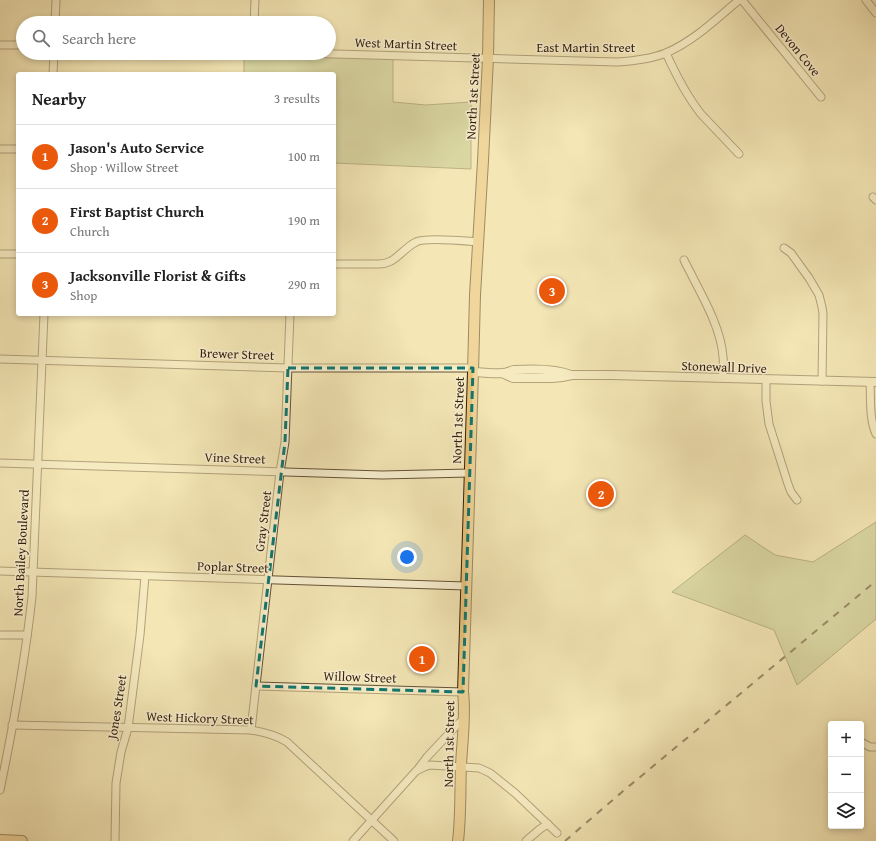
<!DOCTYPE html>
<meta charset="utf-8">
<style>
:root{--surface:#fff;--page:#f6f6f6;--text:#222;--muted:#767676;--line:#e0e0e0;--accent:#ea580c}
body{margin:0;font-family:"Gentium Book Plus",serif;background:var(--page);color:var(--text)}
.controls{position:absolute;right:12px;bottom:12px;display:grid;overflow:hidden;border-radius:4px;box-shadow:0 2px 6px #0003}
.controls button{width:36px;height:36px;display:grid;place-items:center;padding:0;border:0;border-bottom:1px solid var(--line);background:var(--surface);color:var(--text);font:20px sans-serif}
.you{position:absolute;left:407px;top:557px;width:14px;height:14px;margin:-10px;border:3px solid #fff;border-radius:50%;background:#1a73e8;box-shadow:0 0 0 6px #1a73e833}
.badge{display:grid;place-items:center;width:26px;height:26px;border-radius:50%;background:var(--accent);color:#fff;font-size:13px;font-weight:700}
.pin{position:absolute;translate:-50% -50%;border:2px solid #fff;box-shadow:0 1px 4px #0006}
.list{margin:0;padding:0;list-style:none}
h2{display:flex;justify-content:space-between;align-items:center;height:52px;margin:0;padding:0 16px;font-size:17px}
h2 small{font-size:13px;font-weight:400;color:var(--muted)}
.list li{display:grid;grid-template-columns:26px 1fr auto;gap:12px;align-items:center;box-sizing:border-box;height:64px;padding:0 16px;border-top:1px solid var(--line)}
.list b{display:block;font-size:15px;white-space:nowrap}
.list p{margin:0;font-size:13px;white-space:nowrap;color:var(--muted)}
.list em{font-size:13px;font-style:normal;color:var(--muted)}
.icon{flex:none;width:22px;height:22px;fill:none;stroke:currentColor;stroke-width:2;stroke-linecap:round;stroke-linejoin:round}
.map{position:relative;flex:none;width:876px;height:841px;overflow:hidden}
.search{position:absolute;background:var(--surface);box-shadow:0 2px 6px #0003;left:16px;top:16px;width:320px;height:44px;display:flex;align-items:center;gap:10px;box-sizing:border-box;padding:0 14px;border-radius:22px;color:var(--muted);font-size:15px}
.panel{position:absolute;background:var(--surface);box-shadow:0 2px 6px #0003;left:16px;top:72px;width:320px;height:244px;border-radius:4px}
.map>svg:first-child{display:block}
</style>
<div class="map">
<svg width="876" height="841" viewBox="0 0 876 841">
<rect width="100%" height="100%" fill="#f4e6b5"/>
<filter id="stains"><feTurbulence type="fractalNoise" baseFrequency=".005" numOctaves="4"/><feColorMatrix values="0 0 0 0 .2 0 0 0 0 .09 0 0 0 0 .02 0 0 0 .5 -.17"/></filter>
<radialGradient id="worn" r=".72"><stop offset=".6" stop-color="#630" stop-opacity="0"/><stop offset="1" stop-color="#630" stop-opacity=".3"/></radialGradient>
<g fill="#bac58e" stroke="#77724d">
<polygon points="244,53 301,53 393,56 393,102 426,105 471,102 471,169 334,163 334,74 244,74"/>
<polygon points="876,522 876,619 797,685 774,630 672,592 745,535 775,555 813,562"/>
</g>
<g fill="none" stroke-linecap="round" stroke-linejoin="round">
<g stroke="#645136" stroke-width="9">
<g id="minor">
<polyline points="742,0 821,97"/>
<polyline points="866,0 876,13"/>
<polyline points="55,23 56,0"/>
<polyline points="254,23 255,0"/>
<polyline points="0,45 23,45"/>
<path d="M 301,53 L 617,62 C 633,61 651,59 666,53 C 694,41 716,19 739,0"/>
<path d="M 666,53 C 676,75 686,95 701,114 L 739,154"/>
<polyline points="53,74 54,53"/>
<polyline points="0,149 18,149"/>
<polyline points="873,197 876,200"/>
<polyline points="784,248 791,253 809,278 819,295 822,307 823,314 822,381"/>
<polyline points="0,254 18,254"/>
<path d="M 684,260 C 698,289 721,325 723,357 C 724,364 723,371 722,378"/>
<path d="M 334,264 L 379,264 C 383,264 387,263 391,261 C 400,256 406,247 416,242 C 425,237 465,241 478,242"/>
<polyline points="0,359 288,368 473,368"/>
<polyline points="766,380 766,401 769,424 788,484 791,492 797,500"/>
<path d="M 870,382 C 871,398 869,419 876,434"/>
<polyline points="0,463 382,475 470,473"/>
<polyline points="0,571 466,586"/>
<polyline points="0,635 27,635"/>
<polyline points="256,686 463,692"/>
<path d="M 12,725 L 251,730 C 264,732 276,735 287,742 L 394,841"/>
<polyline points="251,730 280,472 285,442 290,314"/>
<polyline points="861,742 870,747 876,747"/>
<polyline points="418,769 427,757 457,725 464,719"/>
<path d="M 0,790 C 13,727 25,661 32,597 L 44,314"/>
<polyline points="115,841 116,783 121,752 128,728 140,635 145,576"/>
<polyline points="353,841 416,771 424,767 430,765 479,768 490,773 515,793 557,833"/>
<polyline points="526,841 540,829 548,824"/>
</g>
</g>
<g stroke="#645136" stroke-width="10">
<g id="tertiary">
<path d="M 473,372 C 483,372 493,374 502,373 C 506,373 510,371 514,370 C 530,369 557,369 571,375"/>
<polyline points="502,373 513,378 552,378 562,377 572,375 612,375 876,382"/>
</g>
</g>
<g stroke="#341f0c" stroke-width="12">
<g id="primary">
<polyline points="0,840 22,841"/>
<path d="M 458,841 C 461,816 460,791 461,766 C 462,742 466,716 463,692 L 473,372 L 475,295 L 483,161 L 488,58 L 489,0"/>
</g>
</g>
<use href="#minor" stroke="#f8efcf" stroke-width="7"/>
<use href="#tertiary" stroke="#f8efcf" stroke-width="8"/>
<use href="#primary" stroke="#eac37a" stroke-width="10"/>
<polyline stroke="#341f0c" stroke-width="2" stroke-dasharray="7 7" stroke-linecap="butt" points="565,841 622,792 876,581"/>
</g>
<path d="M0 0H876V841H0ZM 288,368 L 473,368 L 463,692 L 256,686 L 285,442 Z" fill="#f4e6b5" fill-opacity=".55" fill-rule="evenodd"/>
<path fill="none" stroke="#0f766e" stroke-width="3" stroke-dasharray="8 5" stroke-linejoin="round" d="M 288,368 L 473,368 L 463,692 L 256,686 L 285,442 Z"/>
<g text-anchor="middle" dominant-baseline="central" stroke-width="3" stroke-linejoin="round" paint-order="stroke">
<g font-size="13" fill="#341f0c" stroke="#f8efcf">
<text transform="translate(406 44) rotate(2)">West Martin Street</text>
<text x="586" y="47">East Martin Street</text>
<text transform="translate(798 50) rotate(51)">Devon Cove</text>
<text transform="translate(473 96) rotate(-87)">North 1st Street</text>
<text transform="translate(237 354) rotate(2)">Brewer Street</text>
<text transform="translate(724 367) rotate(2)">Stonewall Drive</text>
<text transform="translate(458 420) rotate(-88)">North 1st Street</text>
<text transform="translate(235 458) rotate(2)">Vine Street</text>
<text transform="translate(263 521) rotate(-83)">Gray Street</text>
<text transform="translate(21 553) rotate(-87)">North Bailey Boulevard</text>
<text transform="translate(233 567) rotate(2)">Poplar Street</text>
<text transform="translate(360 677) rotate(2)">Willow Street</text>
<text transform="translate(117 707) rotate(-81)">Jones Street</text>
<text transform="translate(200 718) rotate(2)">West Hickory Street</text>
<text transform="translate(449 744) rotate(-89)">North 1st Street</text>
</g>
</g>
<rect width="100%" height="100%" filter="url(#stains)"/>
<rect width="100%" height="100%" fill="url(#worn)"/>
</svg>
<div class="controls">
<button>+</button>
<button>−</button>
<button><svg class="icon" aria-label="layers" viewBox="0 0 24 24"><path d="M12 4l9 5-9 5-9-5zM3 14l9 5 9-5"/></svg></button>
</div>
<div class="you"></div>
<div class="pin badge" style="left:422px;top:659px">1</div>
<div class="pin badge" style="left:601px;top:494px">2</div>
<div class="pin badge" style="left:552px;top:291px">3</div>
<div class="search"><svg class="icon" aria-label="search" viewBox="0 0 24 24"><circle cx="10" cy="10" r="6"/><path d="M15 15l6 6"/></svg>Search here</div>
<section class="panel">
<h2>Nearby<small>3 results</small></h2>
<ul class="list">
<li><span class="badge">1</span><div><b>Jason's Auto Service</b><p>Shop · Willow Street</p></div><em>100 m</em></li>
<li><span class="badge">2</span><div><b>First Baptist Church</b><p>Church</p></div><em>190 m</em></li>
<li><span class="badge">3</span><div><b>Jacksonville Florist &amp; Gifts</b><p>Shop</p></div><em>290 m</em></li>
</ul>
</section>
</div>
